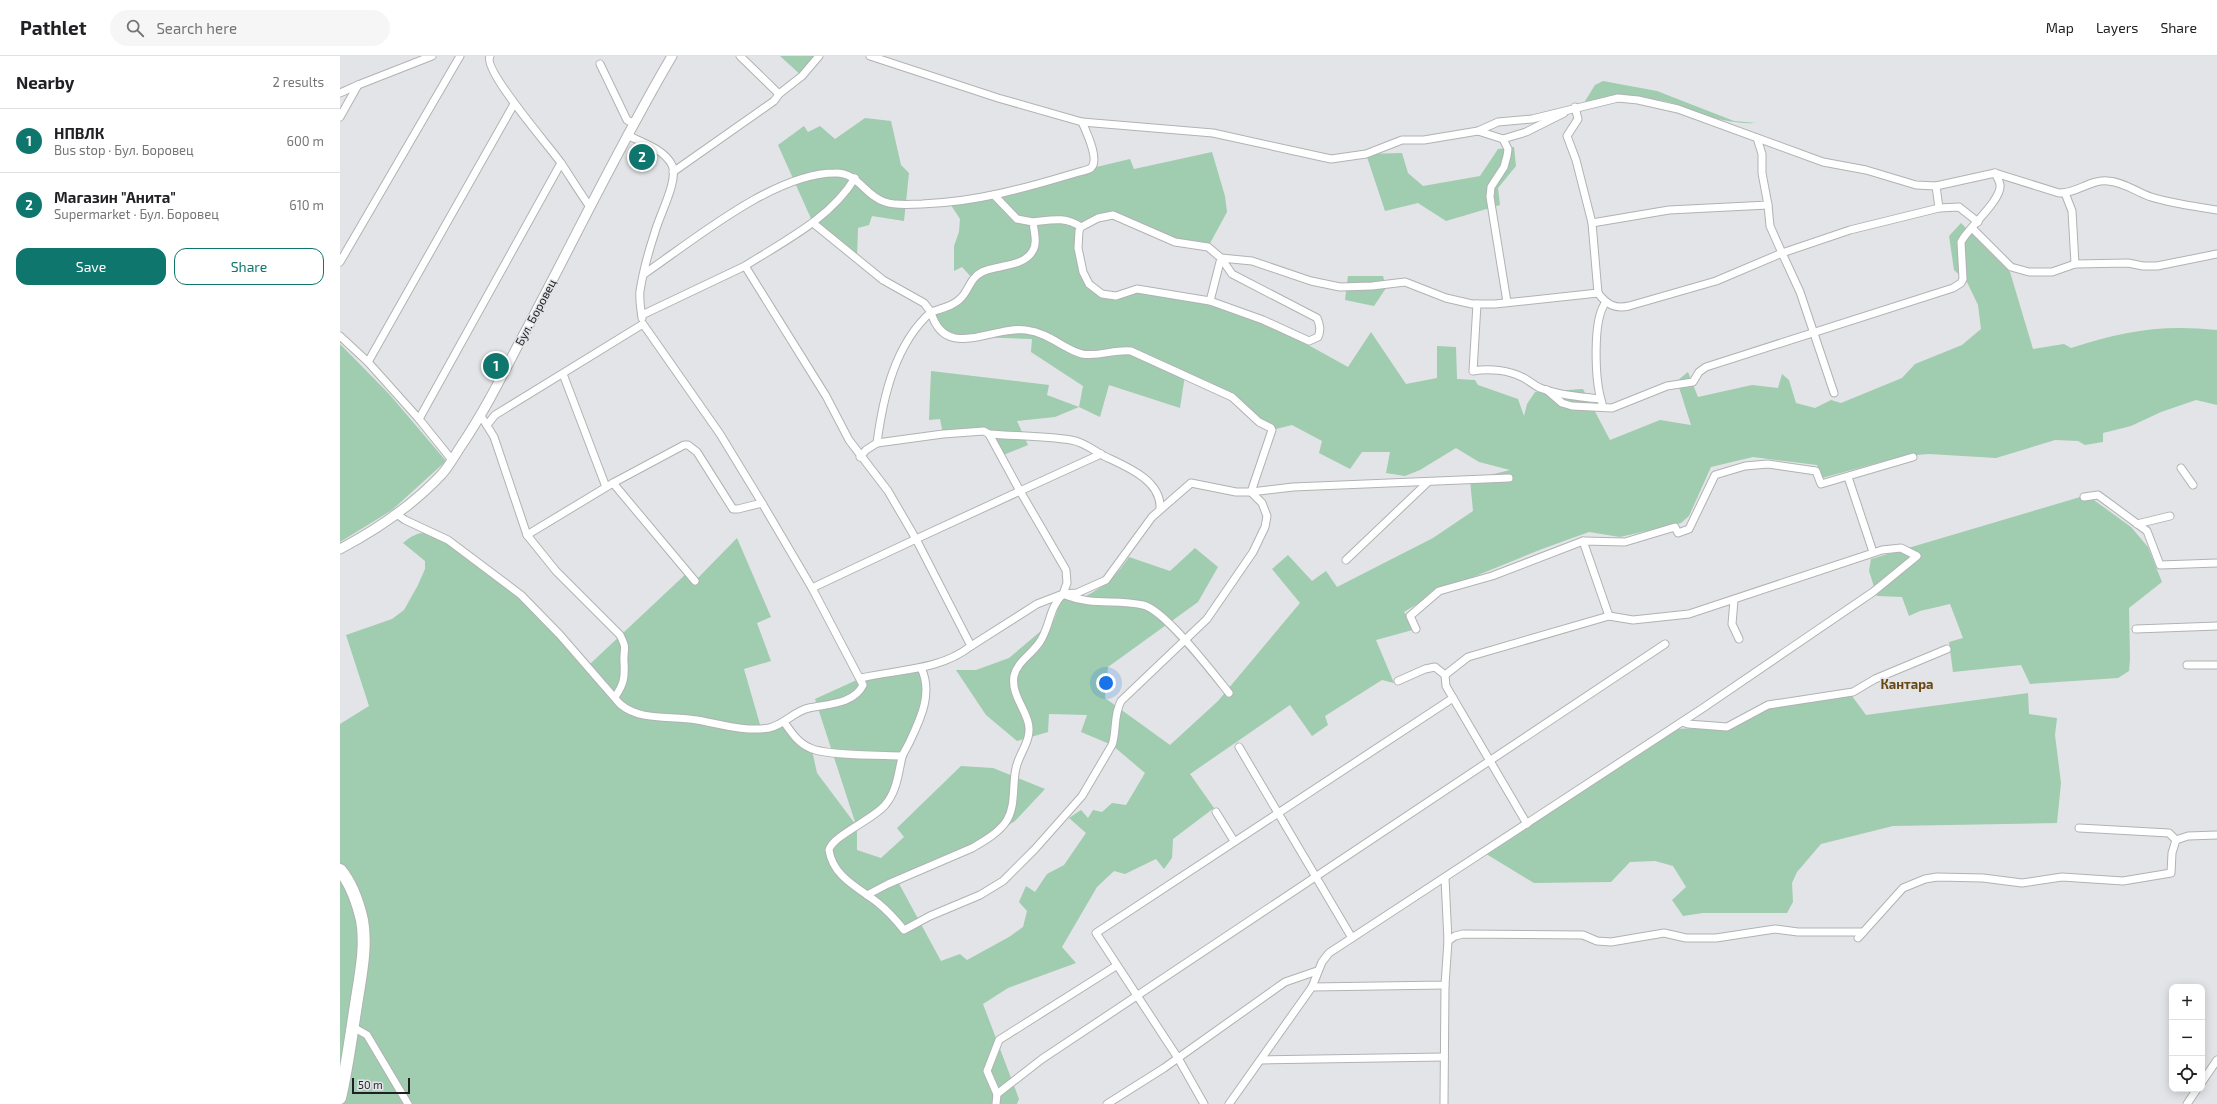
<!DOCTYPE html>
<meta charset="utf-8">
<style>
:root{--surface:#fff;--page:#f6f6f6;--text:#202124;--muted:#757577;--line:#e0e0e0;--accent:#0f766e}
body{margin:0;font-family:"Exo 2",sans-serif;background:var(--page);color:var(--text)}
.controls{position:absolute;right:12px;bottom:12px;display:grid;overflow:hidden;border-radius:8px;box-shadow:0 2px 10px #0003}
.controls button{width:36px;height:36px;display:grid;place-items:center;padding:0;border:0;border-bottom:1px solid var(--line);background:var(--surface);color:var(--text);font:20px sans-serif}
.scale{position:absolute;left:12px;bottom:10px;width:58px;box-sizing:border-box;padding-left:4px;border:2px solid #1f2021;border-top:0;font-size:11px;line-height:14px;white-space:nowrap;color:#1f2021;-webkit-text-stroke:3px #e3e4e7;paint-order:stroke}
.you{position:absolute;left:766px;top:627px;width:14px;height:14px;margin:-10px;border:3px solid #fff;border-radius:50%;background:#1a73e8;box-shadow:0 0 0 6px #1a73e833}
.badge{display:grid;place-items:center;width:26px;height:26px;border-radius:50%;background:var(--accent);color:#fff;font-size:13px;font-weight:700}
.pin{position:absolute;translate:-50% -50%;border:2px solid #fff;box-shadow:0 1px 4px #0006}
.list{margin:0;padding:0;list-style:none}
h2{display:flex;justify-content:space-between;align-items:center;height:52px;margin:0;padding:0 16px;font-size:17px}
h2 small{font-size:13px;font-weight:400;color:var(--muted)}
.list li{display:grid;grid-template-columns:26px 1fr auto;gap:12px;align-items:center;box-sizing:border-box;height:64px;padding:0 16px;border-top:1px solid var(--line)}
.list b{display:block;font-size:15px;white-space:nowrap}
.list p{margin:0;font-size:13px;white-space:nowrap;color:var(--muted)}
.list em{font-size:13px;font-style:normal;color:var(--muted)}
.actions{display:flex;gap:8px;padding:12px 16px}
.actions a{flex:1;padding:9px 0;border:1px solid var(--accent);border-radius:12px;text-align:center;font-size:14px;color:var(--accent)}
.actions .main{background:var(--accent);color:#fff}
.icon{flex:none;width:22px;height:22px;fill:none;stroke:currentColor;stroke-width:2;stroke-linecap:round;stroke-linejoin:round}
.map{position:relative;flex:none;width:1877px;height:1048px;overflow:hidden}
header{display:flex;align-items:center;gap:24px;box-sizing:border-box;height:56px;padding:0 20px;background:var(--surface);border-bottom:1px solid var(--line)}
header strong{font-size:19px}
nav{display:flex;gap:22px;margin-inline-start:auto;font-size:14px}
.search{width:280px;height:36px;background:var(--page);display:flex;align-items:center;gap:10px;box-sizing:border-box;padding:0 14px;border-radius:22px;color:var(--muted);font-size:15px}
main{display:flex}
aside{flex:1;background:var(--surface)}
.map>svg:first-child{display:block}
</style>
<header>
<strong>Pathlet</strong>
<div class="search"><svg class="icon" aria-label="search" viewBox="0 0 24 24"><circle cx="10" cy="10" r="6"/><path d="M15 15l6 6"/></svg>Search here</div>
<nav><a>Map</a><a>Layers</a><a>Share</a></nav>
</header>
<main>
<aside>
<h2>Nearby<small>2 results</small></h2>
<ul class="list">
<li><span class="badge">1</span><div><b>НПВЛК</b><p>Bus stop · Бул. Боровец</p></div><em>600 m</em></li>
<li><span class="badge">2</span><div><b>Магазин &quot;Анита&quot;</b><p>Supermarket · Бул. Боровец</p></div><em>610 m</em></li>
</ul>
<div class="actions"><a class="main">Save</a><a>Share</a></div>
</aside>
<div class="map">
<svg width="1877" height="1048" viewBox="0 0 1877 1048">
<rect width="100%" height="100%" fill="#e3e4e7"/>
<g fill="#a0ccaf">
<polygon points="440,0 476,0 462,20"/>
<path d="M 1263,25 L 1317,35 L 1394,65 L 1416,67 C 1396,68 1374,63 1356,56 C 1345,52 1335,47 1324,45 C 1297,40 1269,47 1242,50 L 1255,29 Z"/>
<polygon points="525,62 551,65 561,109 569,117 564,165 532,160 529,169 518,172 517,202 473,167 438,89 464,70 468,76 480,70 495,83"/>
<polygon points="1174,91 1176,110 1158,132 1160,149 1106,165 1078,147 1045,155 1026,98 1062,97 1068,117 1083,130 1140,120 1158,93"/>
<path d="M 872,96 L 885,140 L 887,156 L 868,191 L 835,186 L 767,160 L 739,175 L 745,223 L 770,240 L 787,235 L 870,245 L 923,264 L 1008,311 L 1031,276 L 1066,328 L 1097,322 L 1097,290 L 1116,291 L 1117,323 L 1135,324 L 1138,329 L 1178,343 L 1184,360 L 1187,348 L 1195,336 L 1243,333 L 1270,384 L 1320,364 L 1351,369 L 1337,325 L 1348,316 L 1358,341 L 1412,329 L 1438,332 L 1442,318 L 1449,324 L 1456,347 L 1475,352 L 1491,344 L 1501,347 L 1562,322 L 1575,308 L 1622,289 L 1641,273 L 1638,249 L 1627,226 L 1614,214 L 1609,180 L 1621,167 L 1670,216 L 1693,293 L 1724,288 L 1731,292 C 1783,275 1822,268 1877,274 L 1877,349 L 1856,344 L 1821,356 L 1791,370 L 1763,377 L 1763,386 L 1745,389 L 1738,385 L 1715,384 L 1656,402 L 1589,398 L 1563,400 L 1482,422 L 1477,409 L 1413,401 L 1371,411 L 1349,460 L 1341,467 L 1280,481 L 1249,476 L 1202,493 L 1099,535 L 1064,556 L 1076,573 L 1036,584 L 1054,627 L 1042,624 L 985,660 L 988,669 L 972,680 L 950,649 L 850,718 L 874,752 L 833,783 L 832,802 L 824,813 L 816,803 L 785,818 L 774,815 L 757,831 L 722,891 L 736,907 L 668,932 L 643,948 L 679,1043 L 677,1048 L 0,1048 L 0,668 L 29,650 L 6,579 L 52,563 L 64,554 L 78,529 L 85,513 L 85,505 L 63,487 C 75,477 82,475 97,478 L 160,522 L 250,608 L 348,516 L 355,525 L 397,482 L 431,561 L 417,567 L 431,605 L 404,613 L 421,672 L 440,668 L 472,694 L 477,717 L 516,769 L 475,643 L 521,622 L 581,612 L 587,637 L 550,743 L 517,770 L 517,794 L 541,802 L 564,781 L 557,772 L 621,710 L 653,712 L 705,733 L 675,765 L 645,784 L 557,824 L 601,905 L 620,898 L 627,904 L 669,881 L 683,871 L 687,855 L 679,846 L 686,830 L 695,836 L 707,818 L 724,809 L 746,777 L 729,762 L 741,754 L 748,762 L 753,754 L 762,756 L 772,747 L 786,749 L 805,717 L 772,689 L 741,676 L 747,659 L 709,658 L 708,676 L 677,685 L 646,659 L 616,614 L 636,614 L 669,602 L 714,564 L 723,538 L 741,543 C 763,531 775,522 789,501 L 830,515 L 855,492 L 878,511 L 858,546 L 768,611 L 765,642 L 830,689 L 878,645 L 960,547 L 932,513 L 948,499 L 972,525 L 986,515 L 997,531 L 1093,482 L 1133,455 L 1130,424 L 1170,414 L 1139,406 L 1116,392 L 1080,414 L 1065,420 L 1046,417 L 1050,396 L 1022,396 L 1010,413 L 979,397 L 982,385 L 952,369 L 932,374 L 903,350 L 845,319 L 840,352 L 769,329 L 760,361 L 739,351 L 715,361 L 677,365 L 688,389 L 661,400 L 649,378 L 603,378 L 600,363 L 589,364 L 591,315 L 709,329 L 707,339 L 739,351 L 743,330 L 691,296 L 692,283 L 608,280 L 591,256 L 616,246 L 633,223 L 622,211 L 614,215 L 614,190 L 619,176 L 620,163 L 609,146 L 790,103 L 794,113 Z"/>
<polygon points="1008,220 1043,220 1046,232 1034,250 1005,244"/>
<polygon points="0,288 50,339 106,405 52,454 0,486"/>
<polygon points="1747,439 1791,471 1808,491 1822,526 1789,552 1790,603 1789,615 1778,622 1690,628 1681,609 1613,616 1609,586 1623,582 1610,548 1580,555 1569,560 1562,541 1537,540 1529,515 1531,503"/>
<polygon points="1688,637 1689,658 1717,662 1715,679 1721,727 1717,767 1553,770 1481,788 1457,816 1452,827 1453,846 1447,857 1363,857 1343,860 1332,844 1346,831 1333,810 1315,805 1290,806 1271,826 1194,827 1143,796 1334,673 1387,671 1432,651 1512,640 1526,659"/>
</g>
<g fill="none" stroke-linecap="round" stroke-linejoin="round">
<g stroke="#b1b2b4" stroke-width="9">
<g id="minor">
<path d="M 150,0 C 142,14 211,92 221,107 C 231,122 240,137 250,151"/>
<polyline points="260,8 287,64 293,67"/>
<polyline points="0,37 18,29"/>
<polyline points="439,38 462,20 479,0"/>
<polyline points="0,61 18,29 92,0"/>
<polyline points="742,66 873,77 991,103 1026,98 1062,84 1084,84 1138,75 1158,66 1192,63 1278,42 1298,44 1338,53 1483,106 1526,114 1576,129 1596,130"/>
<polyline points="1138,75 1163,83 1168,93 1167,100 1164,111 1151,131 1150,141 1167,246"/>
<path d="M 287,79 C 301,86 324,93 332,109 C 339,124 319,160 315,176 C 309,194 303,216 300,235 C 299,243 301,254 302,262"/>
<polyline points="1163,83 1186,76 1224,57"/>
<polyline points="333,116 434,45 439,38 400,0"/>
<polyline points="1725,137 1732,155 1735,208"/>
<path d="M 654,139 L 677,163 L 693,166 C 694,176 698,188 692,196 C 683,211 656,209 642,216 C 630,222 629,234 621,242 C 614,250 600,253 591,256 C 605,306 653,269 686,274 C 710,277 723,293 742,298 C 759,301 775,293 791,295 L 892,341 L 919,366 L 931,372 L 932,374 L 911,436"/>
<path d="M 693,166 C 711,164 725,160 741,171 L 739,175 L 738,192 L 743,216 L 749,228 L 762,238 L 776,240 L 797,233 L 870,245 L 881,202 L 868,191 L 835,186 L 773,159 L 758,162 L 741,171"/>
<path d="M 1638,166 L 1619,151 L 1599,152 L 1596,130 L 1655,117 L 1719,137 C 1736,138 1750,123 1768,125 C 1784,126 1796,136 1811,141 C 1830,147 1857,151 1877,154"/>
<path d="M 473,167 L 543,224 L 584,247 L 591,256 C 555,288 543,341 537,387 L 526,394 L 520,401"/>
<polyline points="1252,167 1329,154 1428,149 1422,117 1422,98 1417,82"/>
<polyline points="1632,172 1671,211 1689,216 1712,216 1735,208 1788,207 1803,210 1817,210 1877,198"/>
<polyline points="0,206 120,0"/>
<path d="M 405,210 C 444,185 490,163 515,122"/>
<path d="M 304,218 C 354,184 434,117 495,117 C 518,116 525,140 545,146 C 557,150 570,148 582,148 C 637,146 686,132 739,116 C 743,115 748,114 751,112 C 760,104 746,75 742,66 L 658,42 L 530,0"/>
<path d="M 1258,237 C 1267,249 1275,253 1289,250 L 1376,225 L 1442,197 L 1430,170 L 1428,149"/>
<path d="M 870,245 L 923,264 L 969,285 L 978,281 C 981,274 980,269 977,262 L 892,218 L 881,202 L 912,205 L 971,225 L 1000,231 L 1032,230 L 1065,226 L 1106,242 L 1132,248 L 1155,248 L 1258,237 L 1252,167 L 1236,104 L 1227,80 L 1238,63 L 1235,51"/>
<path d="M 1137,248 L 1133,315 C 1149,312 1169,314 1184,322 C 1189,325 1194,329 1200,332 C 1219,339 1240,341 1260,343"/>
<polyline points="302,259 405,210 486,340 509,384 548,435 576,483 472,532"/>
<polyline points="0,280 28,306 79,363 112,404"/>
<polyline points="28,306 174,48"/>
<polyline points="223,318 266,431"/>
<path d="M 1207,334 L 1222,347 L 1232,350 L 1272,352 L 1327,330 L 1353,326 L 1359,316 L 1366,311 L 1613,232 L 1621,227 L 1623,223 L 1621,186 C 1627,173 1662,144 1660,129 C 1660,126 1657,121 1655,117"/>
<polyline points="1494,337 1460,236 1442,197 1510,174 1599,152"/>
<path d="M 1262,347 C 1255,326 1252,263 1266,246"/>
<path d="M 141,360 L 154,381 L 187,479 L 216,515 L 280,579 C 288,595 283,591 284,606 C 285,621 284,628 275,641"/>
<polyline points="79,363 221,107"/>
<polyline points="147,369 155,359 303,268 380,378 422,447 398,453 393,453 357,396 348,389 344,389 273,427 187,479"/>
<path d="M 649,378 C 676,380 705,380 731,384 C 744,386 753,394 764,400 C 785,410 822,424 820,453"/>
<polyline points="1841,412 1853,429"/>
<polyline points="1508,421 1533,496"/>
<polyline points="273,427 355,525"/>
<polyline points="1744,441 1758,439 1807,475 1820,509 1877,507"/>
<path d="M 58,459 L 65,464 L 108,484 L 181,539 L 220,579 L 280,648 C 301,666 332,659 357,664 C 380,668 405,676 429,672 C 444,669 454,655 469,652 C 488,648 514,648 523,629 L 472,532 L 422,447"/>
<polyline points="1797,468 1830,460"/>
<polyline points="1243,485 1269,560"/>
<polyline points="1006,504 1087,427"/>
<path d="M 725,539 C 753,550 775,543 803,549 C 825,554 873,617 889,637"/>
<polyline points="1394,544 1392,568 1399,583"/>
<polyline points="1076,573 1070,560 1099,535 1152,520 1243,485 1285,486 1335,471 1338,477 1349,473 1375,419 1405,410 1428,408 1476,415 1481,428 1573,401"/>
<polyline points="1796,573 1877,570"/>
<polyline points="631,590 697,548 723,538 727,527 726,514 680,435 761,398"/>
<polyline points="1847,609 1877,609"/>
<path d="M 581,612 C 593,636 581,662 570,685 C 568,690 564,695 562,701 C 558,718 557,735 545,749 C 534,763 492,780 489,794 C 493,821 519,832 538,847 C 548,855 556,864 564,874 L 590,860 L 640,839 L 663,825 L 695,793 L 742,740 L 772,689 C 777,675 773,660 781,645 L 867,563 L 913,496 L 925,471 L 927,460 L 922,447 L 911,436"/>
<polyline points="1105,619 1106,630 1113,642 1187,768"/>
<path d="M 521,622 C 559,613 599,615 631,590 L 576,483 L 680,435 L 649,378 L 644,375 L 603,378 L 537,387"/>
<path d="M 444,666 C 451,676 458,687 470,692 C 486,700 542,699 562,700"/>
<polyline points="1342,666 1348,668 1387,671 1428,649 1513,636 1535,623 1607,593"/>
<polyline points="899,691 1012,882"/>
<polyline points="876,756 894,785"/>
<polyline points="1739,772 1829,777 1836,784"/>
<polyline points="1105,822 1108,885"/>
<path d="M 527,839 L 548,828 L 632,792 C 644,785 660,776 667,764 C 676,749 672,729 676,712 C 679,697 693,683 688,666 C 684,651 671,637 674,620 C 677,605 694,597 701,584 C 711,567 709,552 723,538 L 737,537 L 766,524 L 812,461 L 851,427 L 896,436 L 911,436 L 953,431 L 1169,422"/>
<polyline points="1518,882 1563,832 1585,823 1597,821 1643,822 1682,827 1722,821 1783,825 1831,817 1832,797 1836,784 1848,780 1877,779"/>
<polyline points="972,931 982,906 989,897 1363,652 1533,536 1577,500 1561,492 1542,494 1349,558 1293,564 1269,560 1128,601 1105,619 1095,611 1085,613 1058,625"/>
<polyline points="13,971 27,979 68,1048"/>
<polyline points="921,1004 1104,1001"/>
<polyline points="1862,1026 1877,1004"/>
<polyline points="657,1038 647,1015 659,984 776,910"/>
<polyline points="656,1048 657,1038 702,1003 1325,588"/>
<polyline points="767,1048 824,1012 945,926 977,915"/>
<polyline points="864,1048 838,1002 756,877 1113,642"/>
<polyline points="889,1048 972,931 1105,929 1108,885 1115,880 1123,878 1243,879 1257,885 1271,886 1324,877 1346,882 1376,882 1435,873 1458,876 1523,876"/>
<polyline points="1104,1048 1105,929"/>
<polyline points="1847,1048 1857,1033"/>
</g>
</g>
<g stroke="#b1b2b4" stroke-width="11">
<path id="tertiary" d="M 0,493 C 38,473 72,450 102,418 C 109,410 115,399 121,390 C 142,359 159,326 176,293 C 229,195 276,95 332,0"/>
</g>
<g stroke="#b1b2b4" stroke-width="14">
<path id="primary" d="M 0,814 C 11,827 18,847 22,864 C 27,891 20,922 16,949 C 11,980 7,1012 0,1042"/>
</g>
<use href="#minor" stroke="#fff" stroke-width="7"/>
<use href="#tertiary" stroke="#fff" stroke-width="9"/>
<use href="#primary" stroke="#fff" stroke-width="12"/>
</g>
<g text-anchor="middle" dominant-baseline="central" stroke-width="3" stroke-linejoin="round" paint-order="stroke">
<g font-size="12" fill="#1f2021" stroke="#e3e4e7">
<text transform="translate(195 256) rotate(-62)">Бул. Боровец</text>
</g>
<g font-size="13" font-weight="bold" fill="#694714" stroke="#e3e4e7">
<text x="1567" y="628">Кантара</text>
</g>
</g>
</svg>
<div class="controls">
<button>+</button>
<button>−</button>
<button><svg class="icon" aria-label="locate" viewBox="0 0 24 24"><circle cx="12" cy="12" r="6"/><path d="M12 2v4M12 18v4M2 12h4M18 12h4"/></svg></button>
</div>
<div class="scale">50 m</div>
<div class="you"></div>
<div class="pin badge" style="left:156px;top:310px">1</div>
<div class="pin badge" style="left:302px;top:101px">2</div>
</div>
</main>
